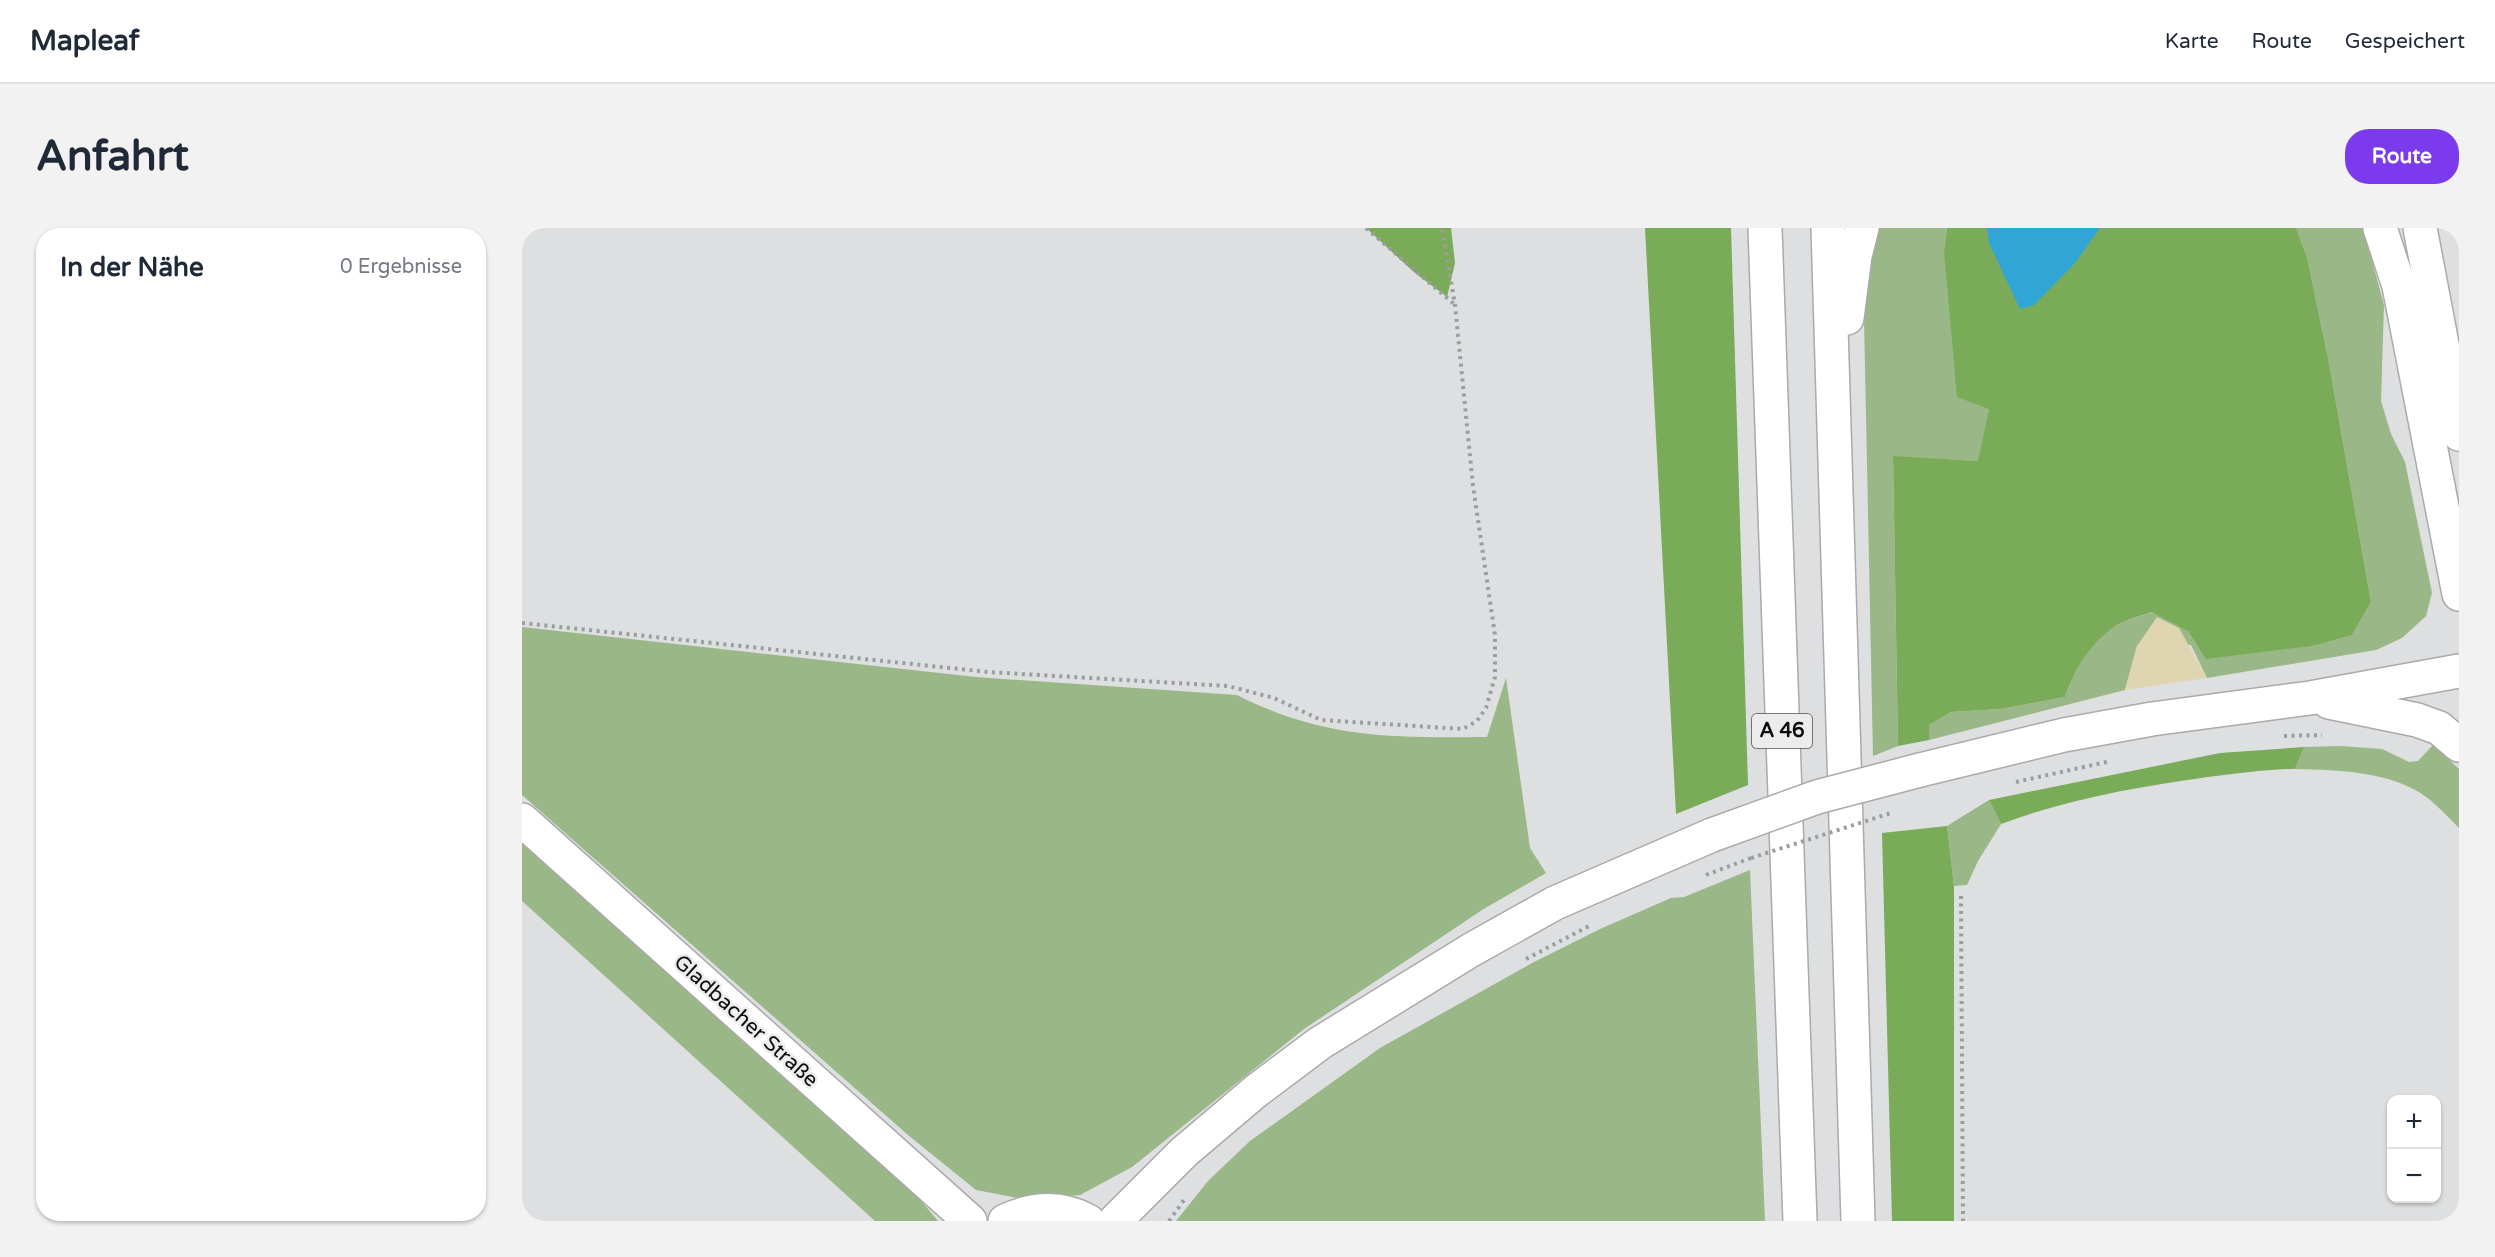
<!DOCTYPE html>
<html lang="de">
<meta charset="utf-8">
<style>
:root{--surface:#fff;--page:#f2f2f3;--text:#1f2937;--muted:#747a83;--line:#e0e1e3;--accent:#7c3aed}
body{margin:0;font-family:"Varela Round",sans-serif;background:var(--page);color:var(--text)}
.controls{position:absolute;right:18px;bottom:18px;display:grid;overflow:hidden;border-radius:12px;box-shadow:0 2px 4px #0004}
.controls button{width:54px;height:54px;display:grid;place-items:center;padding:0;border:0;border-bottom:2px solid var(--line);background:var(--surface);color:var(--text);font:30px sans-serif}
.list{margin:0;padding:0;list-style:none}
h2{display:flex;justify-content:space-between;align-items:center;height:78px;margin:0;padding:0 24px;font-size:26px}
h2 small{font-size:20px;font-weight:400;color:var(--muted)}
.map{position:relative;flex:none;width:1937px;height:993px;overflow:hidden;border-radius:24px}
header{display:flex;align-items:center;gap:36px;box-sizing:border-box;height:84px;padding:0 30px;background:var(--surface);border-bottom:2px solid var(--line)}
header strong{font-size:28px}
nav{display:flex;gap:33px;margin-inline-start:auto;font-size:21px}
.intro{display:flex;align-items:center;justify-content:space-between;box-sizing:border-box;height:144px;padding:0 36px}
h1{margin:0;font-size:42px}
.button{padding:15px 27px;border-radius:24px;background:var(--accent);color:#fff;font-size:21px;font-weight:700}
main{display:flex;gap:36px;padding:0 36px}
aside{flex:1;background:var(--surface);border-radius:24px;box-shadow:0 2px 4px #0004}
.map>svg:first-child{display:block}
</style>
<header>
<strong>Mapleaf</strong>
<nav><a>Karte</a><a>Route</a><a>Gespeichert</a></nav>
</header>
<div class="intro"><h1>Anfahrt</h1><a class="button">Route</a></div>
<main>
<aside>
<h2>In der Nähe<small>0 Ergebnisse</small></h2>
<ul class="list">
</ul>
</aside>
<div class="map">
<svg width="1937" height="993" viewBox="0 0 1937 993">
<rect width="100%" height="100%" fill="#dedfe0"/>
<g fill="#99b787">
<polygon points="1350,0 1425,0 1422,23 1467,181 1457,233 1371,229 1376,518 1351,528 1342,90 1343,32"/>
<path d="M 1774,0 L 1841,0 L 1862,77 L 1859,173 L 1869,206 L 1883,234 L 1910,365 L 1904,388 L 1880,410 L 1854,422 L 1685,450 L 1669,417 L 1615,418 L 1603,462 L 1407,512 L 1407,497 L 1429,484 L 1479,481 L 1543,469 C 1553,440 1569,415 1595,397 C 1605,391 1620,388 1631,384 L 1667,404 L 1830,407 L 1849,374 L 1807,135 L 1785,29 Z"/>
<path d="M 0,399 L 454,449 L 715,467 C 801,511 871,510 965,509 L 984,450 L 1008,620 L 1024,645 L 960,682 L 782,801 L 610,939 L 558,967 L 501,971 L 454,962 L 386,907 L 0,567 Z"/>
<path d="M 1911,517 L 1937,541 L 1937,600 C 1927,590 1918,580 1907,571 C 1872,543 1815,542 1773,541 L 1782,519 L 1818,518 L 1860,521 L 1887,534 L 1896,533 Z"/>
<polygon points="1467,572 1479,596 1456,633 1445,657 1432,658 1425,598"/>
<polygon points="0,613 390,962 416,993 353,993 0,673"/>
<polygon points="1228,642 1243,993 654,993 686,953 728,913 858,820 1012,734 1078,701 1149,670 1162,669"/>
</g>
<g fill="#7aab59">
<polygon points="844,0 929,0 933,35 925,69 893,45"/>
<polygon points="1123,0 1209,0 1226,557 1154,586"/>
<path d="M 1425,0 L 1774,0 L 1785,29 L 1807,135 L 1849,374 L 1830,407 L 1789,418 L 1684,431 L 1667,404 L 1630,384 C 1619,388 1605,391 1595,397 C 1569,415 1553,440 1543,469 L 1479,481 L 1429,484 L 1407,497 L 1407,512 L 1376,518 L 1371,228 L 1456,233 L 1467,181 L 1435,169 L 1422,23 Z"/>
<path d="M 1782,519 L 1773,541 C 1743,541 1715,546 1686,549 C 1615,559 1546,571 1479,596 L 1467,572 L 1698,525 Z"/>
<polygon points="1425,598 1432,658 1432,993 1370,993 1360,605"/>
</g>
<polygon fill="#dfd6b1" points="1635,389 1657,400 1685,450 1603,462 1615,418"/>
<polygon fill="#31a5d6" points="1465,0 1578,0 1553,35 1512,77 1498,81 1467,15"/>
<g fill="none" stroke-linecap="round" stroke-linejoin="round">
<g stroke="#aaaaab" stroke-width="36">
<g id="secondary">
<polyline points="1807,474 1895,492 1917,500 1937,517"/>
<polyline points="1398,542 1542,507 1630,491 1788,470 1937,443"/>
<polyline points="0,592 448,993"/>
<path d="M 483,993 C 511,980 538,978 566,993"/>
<polyline points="593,993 662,924 734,863 798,815 949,722 1033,675 1190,607"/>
</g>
</g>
<g stroke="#aaaaab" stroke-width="36">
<g id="motorway">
<polyline points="1243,0 1278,993"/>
<polyline points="1306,0 1336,993"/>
<polyline points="1858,0 1877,58 1937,366"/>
<polyline points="1898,0 1937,206"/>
<polyline points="1325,90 1333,28 1340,0"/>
</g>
</g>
<g stroke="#9c9d9e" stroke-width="4" stroke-dasharray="3 4.5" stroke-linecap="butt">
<polyline points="844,0 932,76"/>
<polyline points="0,395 466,444 706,458 752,470 799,492 941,501 955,493 964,480 973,449 973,407 951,258 933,77 920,0"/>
<polyline points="1762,508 1800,507"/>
<polyline points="1494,554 1589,533"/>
<polyline points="1184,647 1229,630"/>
<polyline points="1439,668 1441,993"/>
<polyline points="1004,731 1067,698"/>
<polyline points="647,993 662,972"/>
</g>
<use href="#secondary" stroke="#fff" stroke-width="33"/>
<use href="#motorway" stroke="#fff" stroke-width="33"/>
<g stroke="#aaaaab" stroke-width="36" stroke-linecap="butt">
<polyline id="secondary-bridge" points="1190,607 1295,569 1398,542"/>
</g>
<polyline stroke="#9c9d9e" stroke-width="4" stroke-dasharray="3 4.5" stroke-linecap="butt" points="1229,630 1369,585"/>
<use href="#secondary-bridge" stroke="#fff" stroke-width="33"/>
</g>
<g text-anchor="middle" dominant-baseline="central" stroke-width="5" stroke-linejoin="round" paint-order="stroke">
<rect fill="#ececed" stroke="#4f5050" stroke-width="1.5" x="1230" y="486" width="60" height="34" rx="4.5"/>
<g font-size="20" font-weight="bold" fill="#0c0d0d">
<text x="1260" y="503">A 46</text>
</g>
<g font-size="21" fill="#0c0d0d" stroke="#ececed">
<text transform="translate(224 793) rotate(42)">Gladbacher Straße</text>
</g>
</g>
</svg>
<div class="controls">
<button>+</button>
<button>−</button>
</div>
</div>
</main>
